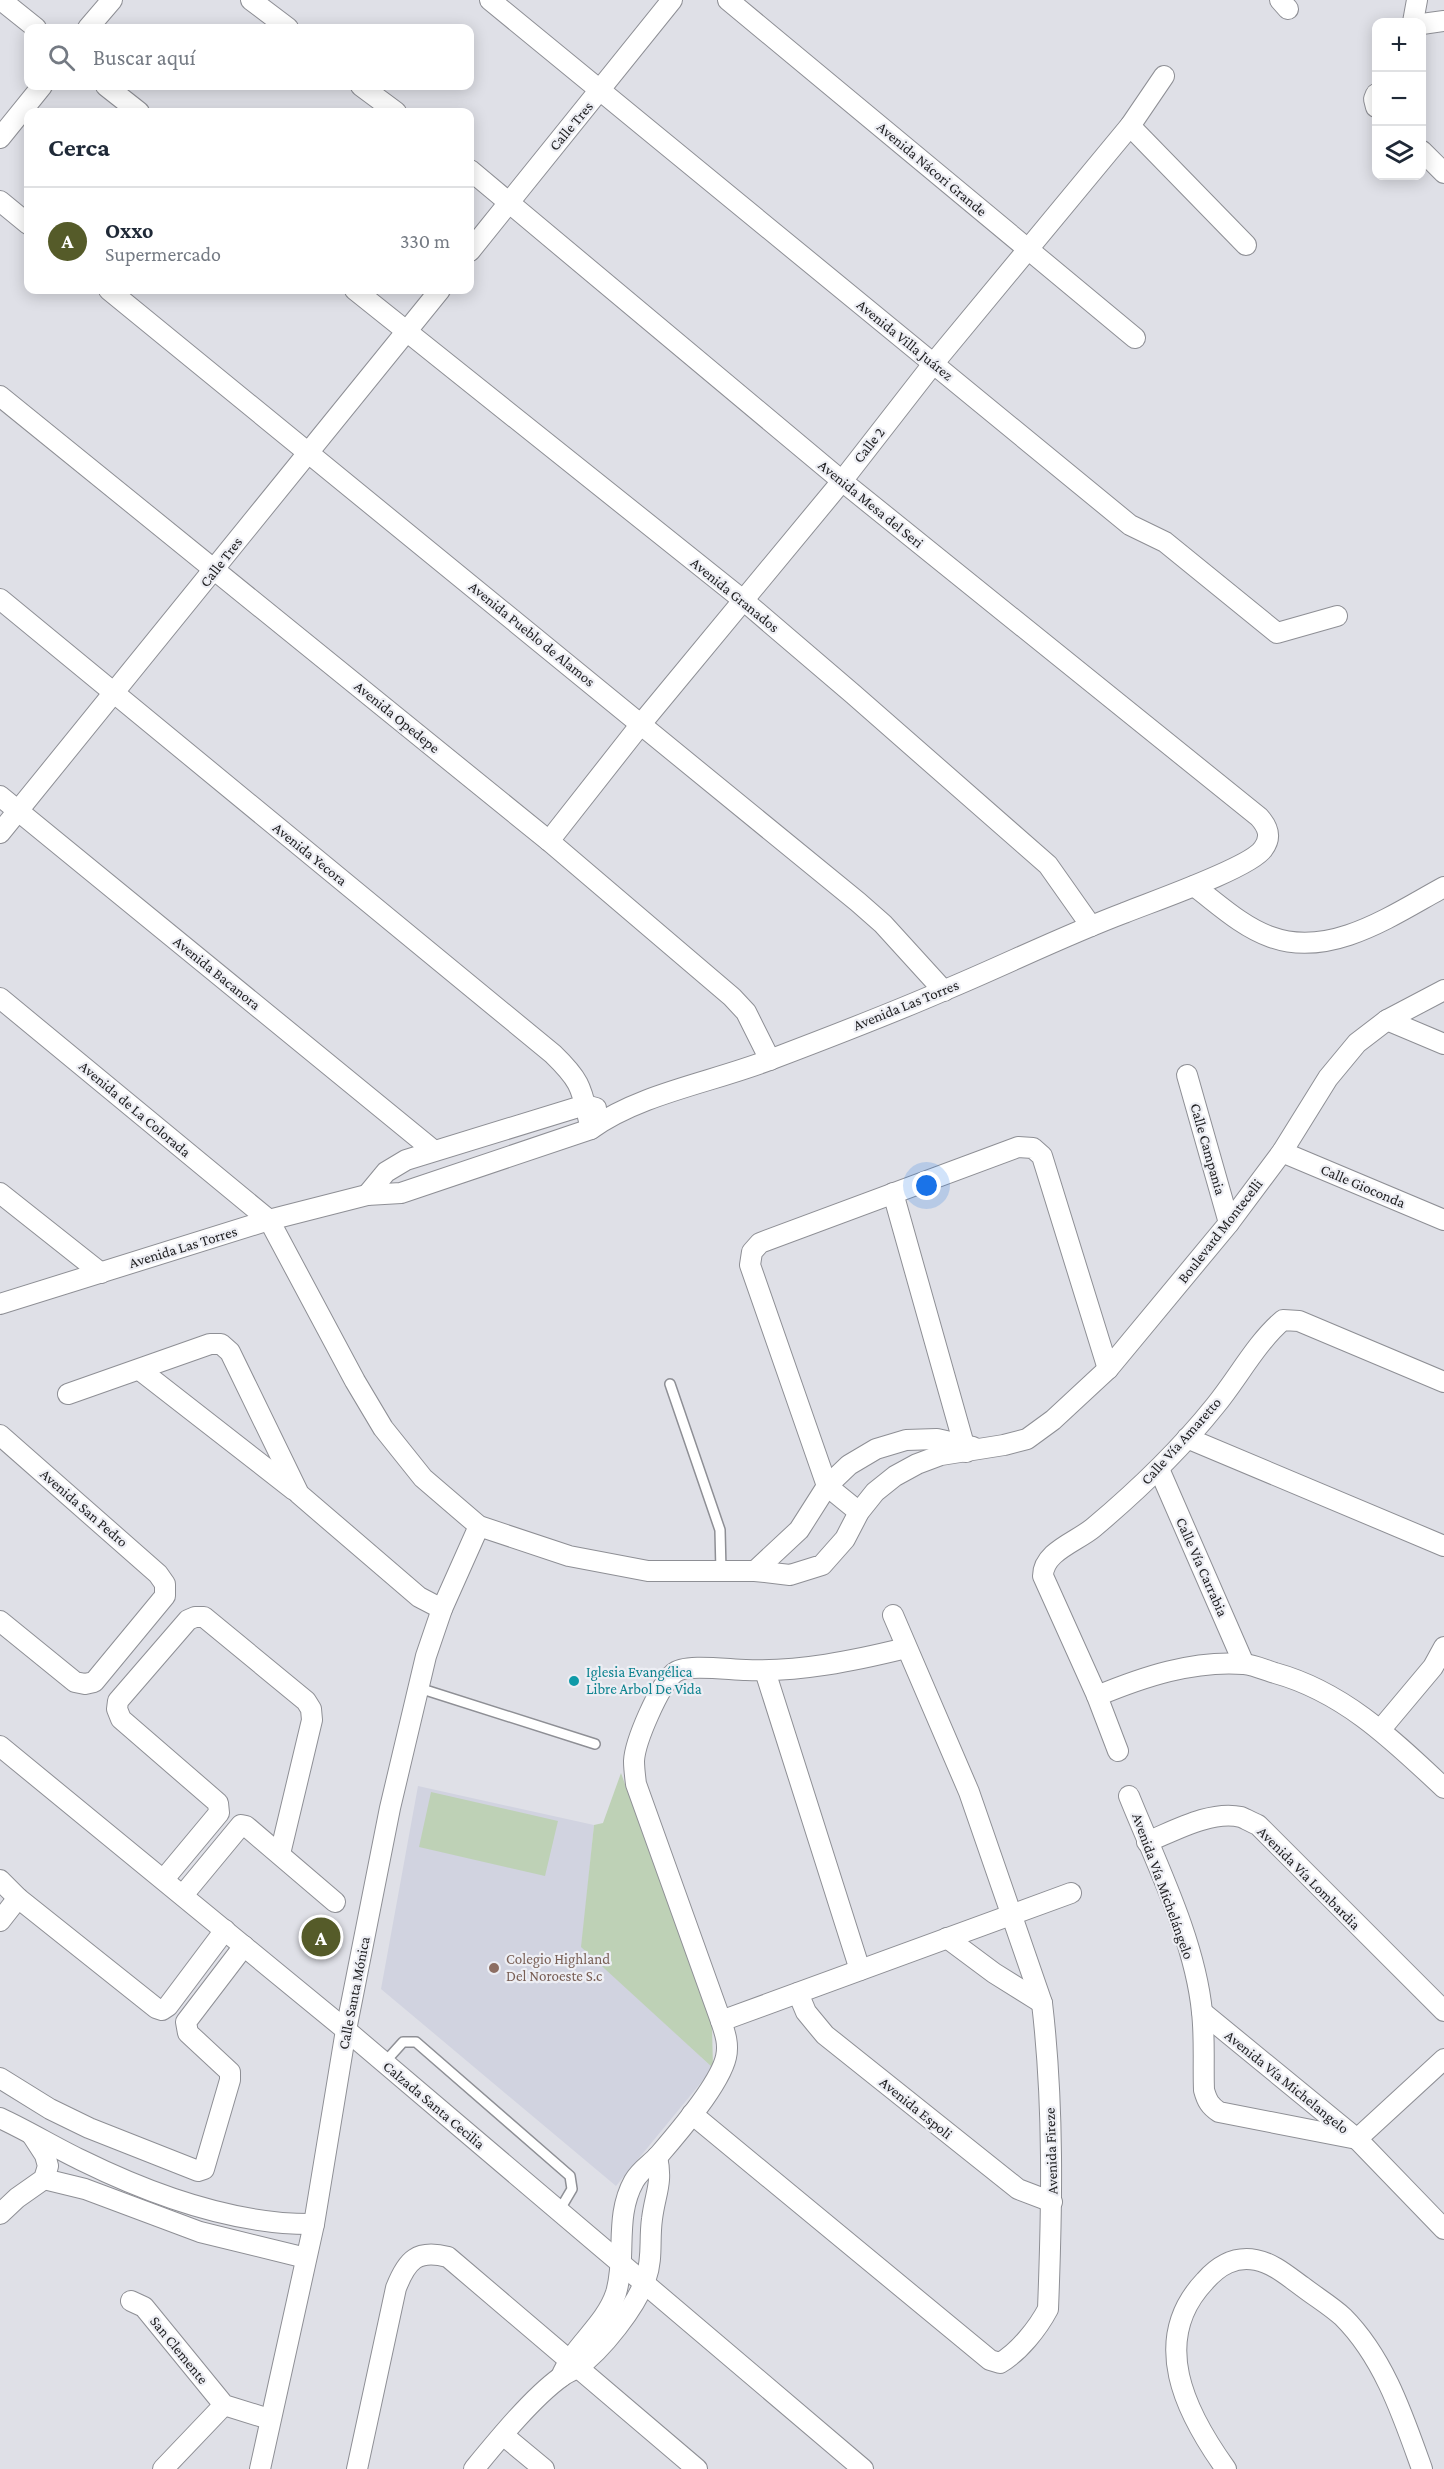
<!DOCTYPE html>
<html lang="es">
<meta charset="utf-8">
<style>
:root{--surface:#fff;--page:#f6f6f7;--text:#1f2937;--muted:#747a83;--line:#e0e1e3;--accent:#555b29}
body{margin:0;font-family:"Crimson Pro",serif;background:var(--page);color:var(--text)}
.controls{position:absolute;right:18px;top:18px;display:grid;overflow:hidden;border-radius:12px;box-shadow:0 3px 15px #0003}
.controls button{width:54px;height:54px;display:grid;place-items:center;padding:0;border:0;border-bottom:2px solid var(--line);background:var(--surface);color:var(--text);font:30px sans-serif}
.you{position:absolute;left:927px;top:1186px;width:21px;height:21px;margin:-15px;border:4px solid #fff;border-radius:50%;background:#1a73e8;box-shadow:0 0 0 9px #1a73e833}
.badge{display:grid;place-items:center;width:39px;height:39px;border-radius:50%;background:var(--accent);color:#fff;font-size:20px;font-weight:700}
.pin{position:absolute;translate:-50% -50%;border:3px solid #fff;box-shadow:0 2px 6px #0006}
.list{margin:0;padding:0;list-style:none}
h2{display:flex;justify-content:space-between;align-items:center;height:78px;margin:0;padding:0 24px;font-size:26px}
h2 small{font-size:20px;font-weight:400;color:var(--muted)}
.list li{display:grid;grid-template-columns:39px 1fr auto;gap:18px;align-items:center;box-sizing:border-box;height:108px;padding:0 24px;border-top:2px solid var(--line)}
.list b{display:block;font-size:22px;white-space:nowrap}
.list p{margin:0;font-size:20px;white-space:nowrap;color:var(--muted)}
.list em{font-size:20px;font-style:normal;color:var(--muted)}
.icon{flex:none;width:33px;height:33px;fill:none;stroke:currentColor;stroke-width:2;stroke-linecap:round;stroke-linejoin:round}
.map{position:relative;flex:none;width:1444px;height:2469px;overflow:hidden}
.search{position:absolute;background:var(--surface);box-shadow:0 3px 15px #0003;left:24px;top:24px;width:450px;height:66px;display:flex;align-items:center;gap:15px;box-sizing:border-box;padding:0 21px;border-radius:12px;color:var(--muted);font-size:22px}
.panel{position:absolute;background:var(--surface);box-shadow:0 3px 15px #0003;left:24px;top:108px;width:450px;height:186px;border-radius:12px}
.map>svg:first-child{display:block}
</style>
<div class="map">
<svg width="1444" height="2469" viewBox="0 0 1444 2469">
<rect width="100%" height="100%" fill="#dfe0e7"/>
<polygon fill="#d1d3e0" points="418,1786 594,1825 582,1947 713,2068 616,2186 381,1989"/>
<g fill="#bed1b6">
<polygon points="621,1773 712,2026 713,2068 581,1947 594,1825 603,1823"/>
<polygon points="431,1792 558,1821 545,1876 419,1847"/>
</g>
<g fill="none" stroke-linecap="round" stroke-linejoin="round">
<g stroke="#8e8f95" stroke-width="12">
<g id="service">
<polyline points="670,1384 720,1530 721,1571"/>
<polyline points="419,1688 595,1744"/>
<polyline points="384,2063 403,2042 416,2042 570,2176 572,2189 559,2211"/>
</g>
</g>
<g stroke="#8e8f95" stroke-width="22">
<g id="minor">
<polyline points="1,0 36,28"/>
<polyline points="251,0 288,28"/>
<polyline points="490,0 1130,525 1165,542 1277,633 1337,616"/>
<polyline points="728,0 1135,338"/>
<polyline points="1280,0 1288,9"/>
<polyline points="1413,22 1417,0"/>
<polyline points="1422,24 1444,21"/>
<polyline points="88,28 112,0"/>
<polyline points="106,86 139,112"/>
<polyline points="361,86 396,112"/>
<polyline points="1376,94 1374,99 1376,107"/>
<polyline points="1130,126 1246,245"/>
<polyline points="0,138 42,86"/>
<polyline points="1422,151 1444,173"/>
<polyline points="0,201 28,224"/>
<polyline points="470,251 672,0"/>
<polyline points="109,290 858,902 883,924 944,991"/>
<polyline points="355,290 743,600 853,694 1048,865 1091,926"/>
<polyline points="0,396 549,841 732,997 746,1012 770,1060"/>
<path d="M 0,599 L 553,1054 C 584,1084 581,1090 591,1129"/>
<polyline points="0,796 433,1150"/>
<polyline points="0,833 440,290"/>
<polyline points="549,841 641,724 842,481 933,364 1130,126 1164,76"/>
<path d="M 1194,886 C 1217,903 1242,927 1271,937 C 1331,959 1394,914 1444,887"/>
<polyline points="0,998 269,1220 355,1381 383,1428 423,1478 479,1526 569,1556 648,1571 755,1571 790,1575 822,1565 845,1539 859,1512 875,1492 895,1476 917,1464 941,1455 1004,1445 1027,1439 1053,1420 1108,1369 1229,1223 1282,1152 1328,1078 1357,1043 1387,1020 1444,990"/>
<polyline points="1387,1020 1444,1044"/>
<polyline points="1187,1075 1229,1223"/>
<polyline points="1282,1152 1444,1220"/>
<polyline points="0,1193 101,1273"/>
<polyline points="893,1193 966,1452"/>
<polyline points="367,1195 386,1172 406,1160 585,1105 596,1108"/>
<path d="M 0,1304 L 269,1220 L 367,1195 L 401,1193 L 591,1129 C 641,1093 714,1082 772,1059 C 830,1037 888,1015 945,990 C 1005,965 1063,936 1124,913 C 1151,902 1250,868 1263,849 C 1272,837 1268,827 1259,817 L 842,481 L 470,170"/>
<polyline points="140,1370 294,1490"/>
<polyline points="68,1394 210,1344 221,1344 230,1352 299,1494 419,1597 442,1609"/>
<polyline points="0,1435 158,1574 165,1584 165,1596 94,1682 85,1684 75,1682 0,1621"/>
<polyline points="1187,1438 1444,1546"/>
<polyline points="1159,1469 1244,1664"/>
<polyline points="859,1512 827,1486 750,1265 752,1252 760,1243 1018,1147 1033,1148 1042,1156 1108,1369"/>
<polyline points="755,1571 799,1530 827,1486 849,1465 876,1449 906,1440 937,1439 973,1447"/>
<polyline points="765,1671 860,1970"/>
<path d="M 1097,1696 C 1143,1677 1193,1660 1244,1664 C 1254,1665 1265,1670 1275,1673 C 1344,1692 1393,1740 1444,1788"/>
<polyline points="1381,1729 1433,1667 1444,1647"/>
<polyline points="0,1746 346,2030 863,2469"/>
<path d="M 1118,1751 L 1097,1696 L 1043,1576 C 1043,1552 1076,1542 1093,1528 C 1137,1491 1179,1451 1215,1406 C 1238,1378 1256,1343 1283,1320 L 1299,1321 L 1444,1382"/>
<path d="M 1129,1796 C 1156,1863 1195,1940 1202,2012 C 1205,2038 1203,2065 1204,2090 C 1207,2101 1210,2106 1219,2112 L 1357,2139 L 1444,2059"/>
<path d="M 1147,1842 C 1174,1831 1211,1810 1241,1817 C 1246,1819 1253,1823 1258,1825 L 1444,2011"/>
<polyline points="164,1879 219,1813 218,1803 121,1719 117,1709 118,1701 188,1620 195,1617 204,1617 306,1701 311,1709 312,1720 280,1854"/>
<polyline points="0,1880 18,1898 156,2008 162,2010 168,2006 225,1930"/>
<polyline points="183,1895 241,1825 246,1826 335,1902"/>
<polyline points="0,1921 18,1898"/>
<polyline points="947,1938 994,1973 1042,2003"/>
<polyline points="798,1993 806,2012 825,2035 1018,2189 1052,2202"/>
<polyline points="1202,2012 1357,2139 1444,2229"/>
<polyline points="721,2021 1071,1893"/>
<polyline points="0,2078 50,2109 89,2128 198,2171 204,2169 230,2080 230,2072 188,2033 186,2022 244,1946"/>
<path d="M 692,2114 L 990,2360 L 1000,2363 C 1019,2352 1038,2328 1048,2309 C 1052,2207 1054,2105 1042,2003 L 969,1792 L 893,1615"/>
<path d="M 0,2118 C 28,2131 54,2147 81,2160 C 152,2195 235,2225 314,2224"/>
<polyline points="44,2179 85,2189 200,2232 306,2258"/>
<polyline points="0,2214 17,2198 44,2179 48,2166 45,2155 32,2135"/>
<polyline points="131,2301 144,2307 224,2405 269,2419"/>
<path d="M 561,2377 C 574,2345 605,2326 616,2293 C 627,2255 614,2217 634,2181 C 641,2169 651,2164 659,2155 C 678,2133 720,2084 726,2057 C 729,2044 725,2033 721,2021 L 636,1784 C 635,1776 634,1768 634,1761 C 635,1741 659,1686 674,1673 C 685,1663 730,1670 746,1670 C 800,1672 853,1661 906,1648"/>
<polyline points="503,2435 544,2469"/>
<polyline points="163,2469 224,2405"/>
<polyline points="260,2469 314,2224 346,2030 390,1808 426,1656 442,1609 479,1526"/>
<path d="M 357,2469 L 396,2288 C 407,2260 417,2249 448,2257 L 697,2469"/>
<path d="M 474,2469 C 497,2441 532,2398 561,2377 C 566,2373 572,2371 577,2368 C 602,2350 636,2307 646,2278 C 653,2258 649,2240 652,2219 C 655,2194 663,2183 657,2157"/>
<path d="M 1226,2469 C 1185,2412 1149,2340 1205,2281 C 1219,2265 1235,2256 1256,2260 C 1273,2263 1289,2277 1303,2287 C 1316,2297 1331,2306 1343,2317 C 1384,2358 1403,2416 1422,2469"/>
</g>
</g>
<use href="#service" stroke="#fff" stroke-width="9"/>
<use href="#minor" stroke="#fff" stroke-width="20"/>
</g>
<circle fill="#0f9aa8" stroke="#edeef4" stroke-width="2" cx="574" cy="1681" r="6"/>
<circle fill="#8d6e63" stroke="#edeef4" stroke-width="2" cx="494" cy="1968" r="6"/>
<g text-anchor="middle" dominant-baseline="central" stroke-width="4.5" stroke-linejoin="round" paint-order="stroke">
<g font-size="15" fill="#222224" stroke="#edeef4">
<text transform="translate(571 126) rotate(-50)">Calle Tres</text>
<text transform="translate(932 169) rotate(40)">Avenida Nácori Grande</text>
<text transform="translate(905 340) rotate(39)">Avenida Villa Juárez</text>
<text transform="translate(869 445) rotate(-52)">Calle 2</text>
<text transform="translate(871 504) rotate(39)">Avenida Mesa del Seri</text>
<text transform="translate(221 562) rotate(-52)">Calle Tres</text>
<text transform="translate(735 595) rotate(39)">Avenida Granados</text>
<text transform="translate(532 634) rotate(39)">Avenida Pueblo de Alamos</text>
<text transform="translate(397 717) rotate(39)">Avenida Opedepe</text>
<text transform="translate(310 854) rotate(39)">Avenida Yecora</text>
<text transform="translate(217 973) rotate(39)">Avenida Bacanora</text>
<text transform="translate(906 1005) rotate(-22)">Avenida Las Torres</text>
<text transform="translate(135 1109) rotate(40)">Avenida de La Colorada</text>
<text transform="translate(1208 1149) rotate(74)">Calle Campania</text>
<text transform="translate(1363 1186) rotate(23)">Calle Gioconda</text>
<text transform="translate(1220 1231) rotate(-52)">Boulevard Montecelli</text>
<text transform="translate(183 1247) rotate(-17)">Avenida Las Torres</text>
<text transform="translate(1181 1441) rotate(-48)">Calle Vía Amaretto</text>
<text transform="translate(84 1508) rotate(41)">Avenida San Pedro</text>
<text transform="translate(1202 1567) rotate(66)">Calle Vía Carrabia</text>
<text transform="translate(1309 1878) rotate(45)">Avenida Vía Lombardia</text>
<text transform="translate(1163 1886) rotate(70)">Avenida Vía Michelángelo</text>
<text transform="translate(354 1993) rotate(-79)">Calle Santa Mónica</text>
<text transform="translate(1287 2082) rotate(39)">Avenida Vía Michelangelo</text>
<text transform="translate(434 2105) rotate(40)">Calzada Santa Cecilia</text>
<text transform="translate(916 2108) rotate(39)">Avenida Espoli</text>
<text transform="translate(1051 2151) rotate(-92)">Avenida Fireze</text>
<text transform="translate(179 2350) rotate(51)">San Clemente</text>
</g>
<g font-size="15" fill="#0d838f" stroke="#edeef4" text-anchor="start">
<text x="586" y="1672">Iglesia Evangélica<tspan x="586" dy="17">Libre Arbol De Vida</tspan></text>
</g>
<g font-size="15" fill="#785e54" stroke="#edeef4" text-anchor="start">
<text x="506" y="1959">Colegio Highland<tspan x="506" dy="17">Del Noroeste S.c</tspan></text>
</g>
</g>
</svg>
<div class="controls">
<button>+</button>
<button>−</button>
<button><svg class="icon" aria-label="layers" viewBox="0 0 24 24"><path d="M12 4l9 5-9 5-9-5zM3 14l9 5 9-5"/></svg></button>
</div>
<div class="you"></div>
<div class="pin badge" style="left:321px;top:1937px">A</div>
<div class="search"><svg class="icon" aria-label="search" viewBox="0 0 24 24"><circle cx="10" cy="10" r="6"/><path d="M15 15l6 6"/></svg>Buscar aquí</div>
<section class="panel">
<h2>Cerca<small></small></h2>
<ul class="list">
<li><span class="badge">A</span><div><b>Oxxo</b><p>Supermercado</p></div><em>330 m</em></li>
</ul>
</section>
</div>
